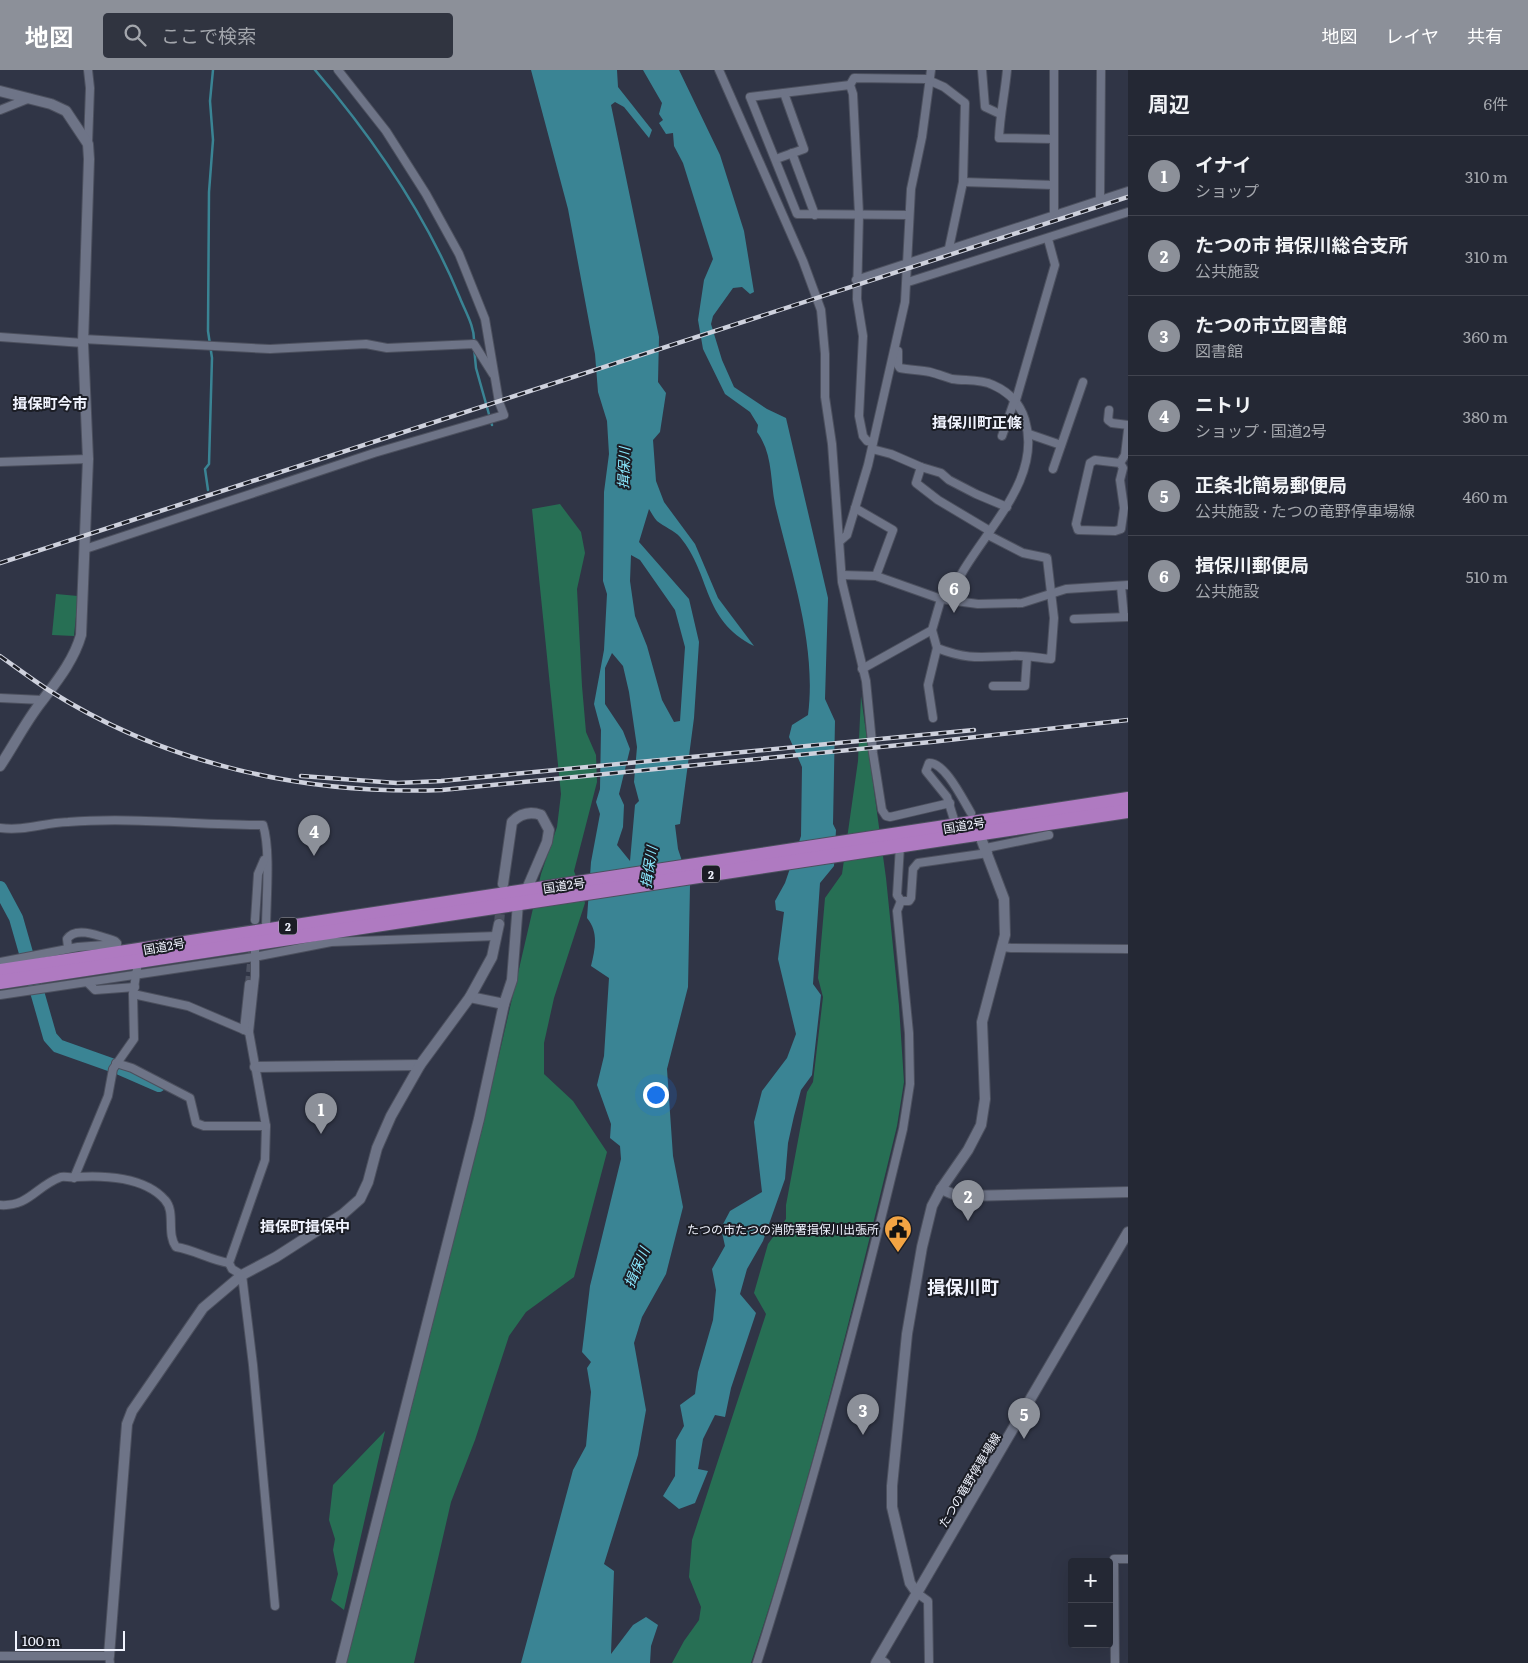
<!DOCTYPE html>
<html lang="ja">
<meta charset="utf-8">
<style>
:root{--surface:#242834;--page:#303440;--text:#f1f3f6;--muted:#a3a6ac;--line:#41444f;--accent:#8c9099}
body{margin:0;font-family:Literata,"Noto Sans JP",serif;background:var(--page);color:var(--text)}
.controls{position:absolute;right:15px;bottom:15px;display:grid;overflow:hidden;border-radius:5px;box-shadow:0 5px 20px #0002}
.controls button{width:45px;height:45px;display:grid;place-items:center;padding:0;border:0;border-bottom:1px solid var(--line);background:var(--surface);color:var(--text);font:25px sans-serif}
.scale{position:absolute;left:15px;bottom:12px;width:110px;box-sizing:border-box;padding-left:5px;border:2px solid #f0f3fe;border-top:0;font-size:14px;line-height:18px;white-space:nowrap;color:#f0f3fe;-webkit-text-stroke:4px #1b1d25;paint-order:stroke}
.you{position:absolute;left:655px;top:1024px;width:18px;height:18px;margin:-12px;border:4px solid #fff;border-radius:50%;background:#1a73e8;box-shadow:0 0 0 8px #1a73e833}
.badge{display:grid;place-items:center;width:32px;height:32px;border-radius:50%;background:var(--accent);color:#fff;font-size:16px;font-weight:700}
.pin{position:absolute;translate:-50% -41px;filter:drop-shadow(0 1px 2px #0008)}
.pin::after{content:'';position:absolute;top:26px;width:18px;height:15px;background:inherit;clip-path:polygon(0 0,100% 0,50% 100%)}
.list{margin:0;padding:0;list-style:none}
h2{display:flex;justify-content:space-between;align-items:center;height:65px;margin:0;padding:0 20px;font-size:21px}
h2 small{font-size:16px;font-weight:400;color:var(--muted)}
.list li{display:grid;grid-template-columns:32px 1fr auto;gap:15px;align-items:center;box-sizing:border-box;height:80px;padding:0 20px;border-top:1px solid var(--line)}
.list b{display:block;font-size:19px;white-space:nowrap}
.list p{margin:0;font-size:16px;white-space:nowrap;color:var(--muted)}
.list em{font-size:16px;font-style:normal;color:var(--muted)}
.icon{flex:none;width:28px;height:28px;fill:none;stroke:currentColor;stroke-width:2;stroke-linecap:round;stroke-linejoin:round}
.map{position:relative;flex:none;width:1128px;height:1593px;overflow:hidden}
header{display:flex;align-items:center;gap:30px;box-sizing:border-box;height:70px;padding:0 25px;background:var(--accent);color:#fff}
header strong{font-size:24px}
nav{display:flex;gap:28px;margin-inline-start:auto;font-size:18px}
.search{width:350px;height:45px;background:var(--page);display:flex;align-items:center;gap:12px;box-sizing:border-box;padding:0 18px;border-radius:5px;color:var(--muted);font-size:19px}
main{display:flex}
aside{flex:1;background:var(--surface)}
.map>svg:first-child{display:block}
</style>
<header>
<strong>地図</strong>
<div class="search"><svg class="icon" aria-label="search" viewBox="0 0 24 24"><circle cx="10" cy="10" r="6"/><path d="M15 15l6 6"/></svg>ここで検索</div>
<nav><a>地図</a><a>レイヤ</a><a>共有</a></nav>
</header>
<main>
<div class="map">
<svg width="1128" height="1593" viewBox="0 0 1128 1593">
<rect width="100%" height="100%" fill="#303546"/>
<g fill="#276f54">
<polygon points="560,434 581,462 585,483 577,519 582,616 586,662 596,685 597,712 574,801 585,833 554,928 544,973 544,1004 573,1031 607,1082 574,1207 526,1242 509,1266 475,1370 451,1432 414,1593 346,1593 499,985 541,804 557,757 561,724 532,439"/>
<polygon points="56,524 78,526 74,566 52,565"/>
<path d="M 861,626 L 886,808 L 899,936 L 904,1012 L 897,1056 C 853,1236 810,1417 751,1593 L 672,1593 L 684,1571 L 699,1550 L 701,1537 L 689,1507 L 692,1470 L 766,1244 L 754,1223 L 768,1174 L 786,1149 L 786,1135 L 807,1022 L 813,1012 L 823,927 L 818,908 L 825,828 L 842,804 L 858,691 Z"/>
<polygon points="385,1361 344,1540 331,1530 338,1504 333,1480 335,1469 329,1450 333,1415"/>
</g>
<g fill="#3a8494" fill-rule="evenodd">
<path d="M 531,0 L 617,0 L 618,17 L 652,60 L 649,68 L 624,37 L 615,32 L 611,35 L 659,267 L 658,312 L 666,323 L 660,362 L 653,370 L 656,411 L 664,432 L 695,474 L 718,528 L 754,576 C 701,549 712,506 680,467 C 674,460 664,457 657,451 C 654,448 651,442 649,439 L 639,472 L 689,529 L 699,572 L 694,648 L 680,754 L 675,755 L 678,779 L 690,815 L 688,917 L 667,999 L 673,1086 L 683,1137 L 666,1204 L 642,1247 L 634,1273 L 646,1340 L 638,1385 L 604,1494 L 614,1501 L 611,1584 L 633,1555 L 646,1547 L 658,1555 L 651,1576 L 650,1593 L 521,1593 L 573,1400 L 586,1376 L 591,1322 L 587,1298 L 591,1292 L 582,1282 L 590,1216 L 621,1089 L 620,1076 L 610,1068 L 611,1054 L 597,1015 L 604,986 L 609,908 L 591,896 C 595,879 599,862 587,848 L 591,792 L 600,744 L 596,732 L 600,719 L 601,660 L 594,634 L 604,580 L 607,524 L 603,511 L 604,422 L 609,384 L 607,351 L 598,322 L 595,284 L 568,139 ZM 631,485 L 640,490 L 675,540 L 685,577 L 680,651 L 674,652 L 662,630 L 647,576 L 635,546 L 630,511 ZM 612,583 L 623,596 L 629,622 L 637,677 L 634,712 L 639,731 L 635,735 L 630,791 L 617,775 L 623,757 L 624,735 L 619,724 L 630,679 L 623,661 L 605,634 L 605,598 Z"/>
<path d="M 643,0 L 679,0 L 720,85 L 744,161 L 754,222 L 750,224 L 742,217 L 733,218 L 713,246 L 711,254 L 722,290 L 734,317 L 767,339 L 786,348 L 828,528 L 825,629 L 835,651 L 833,754 L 836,760 L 834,796 L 820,813 L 813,914 L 821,925 L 812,1005 L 801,1020 L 794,1046 L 788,1073 L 785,1109 L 763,1171 L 747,1199 L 740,1224 L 756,1243 L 731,1318 L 725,1347 L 715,1345 L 703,1369 L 698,1399 L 708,1401 L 695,1433 L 679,1439 L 663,1426 L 675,1406 L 676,1370 L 684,1356 L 680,1335 L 695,1324 L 698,1302 L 713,1250 L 716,1220 L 712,1199 L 725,1176 L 721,1158 L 730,1141 L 762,1122 L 754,1052 L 762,1021 L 787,988 L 796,964 L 778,889 L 784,842 L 776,840 L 775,831 L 785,813 L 801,766 L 802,697 L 789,667 L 792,655 L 808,645 C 817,575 791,502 775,434 C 770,409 773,384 757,362 L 758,355 L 750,342 L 725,324 L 703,279 L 698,250 L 704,210 L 713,189 L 683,93 L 674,76 L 673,63 L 666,64 L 659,53 L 663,50 L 659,44 L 662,33 Z"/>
</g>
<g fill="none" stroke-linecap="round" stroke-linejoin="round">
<g stroke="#3a8494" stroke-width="2.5">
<path d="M 315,0 C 374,69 425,143 460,228 C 465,241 475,257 474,272"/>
<polyline points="474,277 476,298 492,355"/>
<polyline points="208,420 205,399 209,394 212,288 208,261 209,122 213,70 210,31 213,0"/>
</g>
<polyline stroke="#3a8494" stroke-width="14" points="0,818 16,848 50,967 58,976 120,998 159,1015"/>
<polyline stroke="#4d5262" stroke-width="8" stroke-dasharray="8 4" stroke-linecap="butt" points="249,914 252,882"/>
<polyline stroke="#4d5262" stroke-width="10" stroke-dasharray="10 5" stroke-linecap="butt" points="499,854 501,830"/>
<g stroke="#4c505e" stroke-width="10">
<g id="street">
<polyline points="719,0 803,191 821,240 825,284 825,327 832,374 842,512 866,611 873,683 882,740 886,746 890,747 950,733"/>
<polyline points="982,0 985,37 1000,44"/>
<path d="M 1007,0 C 1005,23 1000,44 999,68 L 1053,69"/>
<polyline points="850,15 750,27 797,144 909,145"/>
<polyline points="0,40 30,28"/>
<polyline points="88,74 90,18 88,0"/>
<polyline points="792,83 815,145"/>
<polyline points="776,89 804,79 784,23"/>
<polyline points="963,112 1053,115"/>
<polyline points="1100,130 1101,0"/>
<polyline points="1054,146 1054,0"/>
<polyline points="856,210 1128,121"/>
<polyline points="908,212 1128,142"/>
<polyline points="0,267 83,273"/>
<polyline points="83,269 270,279 366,274 387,278 474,274 493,304"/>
<path d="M 898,281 L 898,295 L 900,298 C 910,300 920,300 930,302 C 938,304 945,307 952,309 C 966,311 980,309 993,315 C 1009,322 1020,333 1025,350 C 1045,417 969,472 949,530"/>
<polyline points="1016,330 1055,195 1048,169"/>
<polyline points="1109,340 1108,350 1112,353 1128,355"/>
<polyline points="1029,364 1061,375"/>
<polyline points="1002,366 1015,329"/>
<polyline points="873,372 867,371 863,366 859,346 863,266 857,229 859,144 853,24 850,15 854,8 926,9 944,17 965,33 963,112 949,178"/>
<polyline points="872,379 891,384 921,397 941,403 949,410 976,424 1007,437"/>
<polyline points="0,392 88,389"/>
<polyline points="1120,393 1095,390 1090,393 1076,454 1078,460 1115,461 1121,459 1124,438 1120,410 1123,398 1120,393 1125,385 1128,360"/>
<polyline points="921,397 916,413 938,430 990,461"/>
<polyline points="1053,399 1083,312"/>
<polyline points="855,438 893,460 876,506"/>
<polyline points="840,471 847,465 868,395 905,232 911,119 922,67 931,0"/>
<polyline points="85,479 374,383 504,345 499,332 485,249 459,184 426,124 386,61 338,0"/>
<polyline points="842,505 876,506 941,529 978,534 1022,533 1066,519 1128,515"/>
<polyline points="1121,516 1124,547"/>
<polyline points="1074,549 1128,547"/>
<path d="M 932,560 L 937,578 C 968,590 980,587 1011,586 C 1024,585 1038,588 1051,589 L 1054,548 L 1047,488 L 1023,483 L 988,465"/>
<polyline points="862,599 932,560 941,529"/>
<polyline points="993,616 1025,616 1027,587"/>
<polyline points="0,628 42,630"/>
<polyline points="933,648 928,615 937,578"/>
<path d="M 956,756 L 947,727 L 926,701 L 929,693 C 945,692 963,730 971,743"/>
<path d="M 0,758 C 26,761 42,753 68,752 C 133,747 198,755 263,755 C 271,780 266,831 266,859"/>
<polyline points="900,776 897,825 901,831"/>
<polyline points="986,778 1049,765"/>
<polyline points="901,831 909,831 911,828 913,799 918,793 988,783"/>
<polyline points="255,850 258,804 264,790"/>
<polyline points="255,873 255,906 249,962 266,1056 265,1090 229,1193 232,1199 242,1205 253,1295 275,1536"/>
<path d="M 68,877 L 67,869 C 76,855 102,867 115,871 L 117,873"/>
<polyline points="1003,877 1011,878 1128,879"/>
<polyline points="0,892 78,877 117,874"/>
<polyline points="89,914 95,920 135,917"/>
<polyline points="133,924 188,936 249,962"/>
<polyline points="0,925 254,887 331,872 497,866"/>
<polyline points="244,960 249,914"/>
<polyline points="116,993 132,998 190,1028 196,1053 204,1056 266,1056"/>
<polyline points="74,1108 108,1026 113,999 134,969 133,924 137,899"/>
<path d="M 0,1135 C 29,1137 36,1116 61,1107 C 65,1106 70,1108 76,1107 C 104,1105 145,1107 165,1130 C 176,1142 166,1163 176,1177 C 195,1180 210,1190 229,1193"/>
<polyline points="917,1523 928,1531 929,1593"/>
<polyline points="0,1586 109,1586 110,1593"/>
<polyline points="879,1588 886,1593"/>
<path d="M 757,1593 C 813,1417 860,1238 903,1059 L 910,1014 L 909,963 L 897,841 L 901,831"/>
<polyline points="1115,1593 1114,1489 1128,1489"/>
</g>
</g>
<g stroke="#4c505e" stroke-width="12">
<g id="secondary">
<path d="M 0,21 L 51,34 L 66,41 L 88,74 L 89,89 L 83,273 L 88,389 L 81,565 C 74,590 57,611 42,631 C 26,651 14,675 0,696"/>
<path d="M 503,814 L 512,752 C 520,744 530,741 541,745 L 549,760 L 547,772 L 526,821"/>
<polyline points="470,927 504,934"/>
<polyline points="255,997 420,995"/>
<polyline points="941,1119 955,1125 967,1126 1128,1122"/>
<polyline points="917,1523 910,1513 892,1437 892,1416 907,1264 922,1177 932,1136 941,1119 968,1080 981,1055 985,1029 982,952 1005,865 1004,829 982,771"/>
<polyline points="109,1586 127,1354 132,1341 203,1238 242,1205 276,1187 343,1144 360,1129 368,1112 377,1078 391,1046 420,995 470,927 492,887 499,854"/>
<polyline points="341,1593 479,1049 504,934 512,910 518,833"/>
<polyline points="876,1593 1128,1162"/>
</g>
</g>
<g stroke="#4c505e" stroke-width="16">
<g id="highway">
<polyline points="0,901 1128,729"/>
<polyline points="0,912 1128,741"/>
</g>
</g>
<use href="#street" stroke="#6e7487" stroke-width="8"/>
<use href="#secondary" stroke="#6e7487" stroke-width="10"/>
<use href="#highway" stroke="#af7ac1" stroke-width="14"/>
<g stroke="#ced1dd" stroke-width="4.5">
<g id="rail">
<polyline points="0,493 1128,127"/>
<path d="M 0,586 C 17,598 33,610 50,621 C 167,695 306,725 442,720 L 931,672 L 1128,650"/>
<polyline points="301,706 397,713 441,711 974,660"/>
</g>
</g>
<use href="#rail" stroke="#1b1d25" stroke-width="2.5" stroke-dasharray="8" stroke-linecap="butt"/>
</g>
<defs>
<g id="civic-pin" transform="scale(1.4375)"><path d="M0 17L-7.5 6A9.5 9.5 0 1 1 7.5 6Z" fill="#f3a443" stroke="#1b1d25"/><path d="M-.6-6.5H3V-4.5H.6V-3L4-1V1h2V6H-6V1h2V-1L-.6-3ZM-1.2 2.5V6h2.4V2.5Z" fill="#111"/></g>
</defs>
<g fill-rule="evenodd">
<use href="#civic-pin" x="898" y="1159"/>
</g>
<g text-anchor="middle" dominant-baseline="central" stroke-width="4" stroke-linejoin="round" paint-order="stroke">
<g fill="#1b1d25" stroke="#b0b3bd" stroke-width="1">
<rect x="702" y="795.5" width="18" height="17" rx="4"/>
<rect x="279" y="847.5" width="18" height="17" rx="4"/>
</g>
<g font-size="11" font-weight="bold" fill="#f0f3fe">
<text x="711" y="804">2</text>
<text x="288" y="856">2</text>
</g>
<g font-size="12" fill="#f0f3fe" stroke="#1b1d25">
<text transform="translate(964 755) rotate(-9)">国道2号</text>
<text transform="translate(564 815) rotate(-8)">国道2号</text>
<text transform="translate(164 876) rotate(-10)">国道2号</text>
<text transform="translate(969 1410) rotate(-59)">たつの竜野停車場線</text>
</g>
<g font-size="12" fill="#f0f3fe" stroke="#1b1d25" text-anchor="end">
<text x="879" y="1159">たつの市たつの消防署揖保川出張所</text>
</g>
<g font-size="14" font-style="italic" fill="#89e7fd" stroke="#1b1d25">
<text transform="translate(623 398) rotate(-88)">揖保川</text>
<text transform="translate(648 797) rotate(-81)">揖保川</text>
<text transform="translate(636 1197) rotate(-67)">揖保川</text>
</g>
<g font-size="15" font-weight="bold" fill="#f0f3fe" stroke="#1b1d25">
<text x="50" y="332">揖保町今市</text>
<text x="977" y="351">揖保川町正條</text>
<text x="305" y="1155">揖保町揖保中</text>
</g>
<g font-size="18" font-weight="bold" fill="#f0f3fe" stroke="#1b1d25">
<text x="963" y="1216">揖保川町</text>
</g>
</g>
</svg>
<div class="controls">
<button>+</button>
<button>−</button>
</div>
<div class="scale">100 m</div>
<div class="you"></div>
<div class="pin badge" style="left:321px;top:1064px">1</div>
<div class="pin badge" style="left:968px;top:1151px">2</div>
<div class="pin badge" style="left:863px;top:1365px">3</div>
<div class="pin badge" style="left:314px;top:786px">4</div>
<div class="pin badge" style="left:1024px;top:1369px">5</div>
<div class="pin badge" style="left:954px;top:543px">6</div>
</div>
<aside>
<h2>周辺<small>6件</small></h2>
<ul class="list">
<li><span class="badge">1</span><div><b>イナイ</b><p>ショップ</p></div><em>310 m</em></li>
<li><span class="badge">2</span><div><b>たつの市 揖保川総合支所</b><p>公共施設</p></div><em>310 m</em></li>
<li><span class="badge">3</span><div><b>たつの市立図書館</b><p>図書館</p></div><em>360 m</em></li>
<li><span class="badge">4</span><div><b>ニトリ</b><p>ショップ · 国道2号</p></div><em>380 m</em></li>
<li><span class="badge">5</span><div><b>正条北簡易郵便局</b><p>公共施設 · たつの竜野停車場線</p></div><em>460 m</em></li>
<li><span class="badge">6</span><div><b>揖保川郵便局</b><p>公共施設</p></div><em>510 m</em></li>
</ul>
</aside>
</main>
